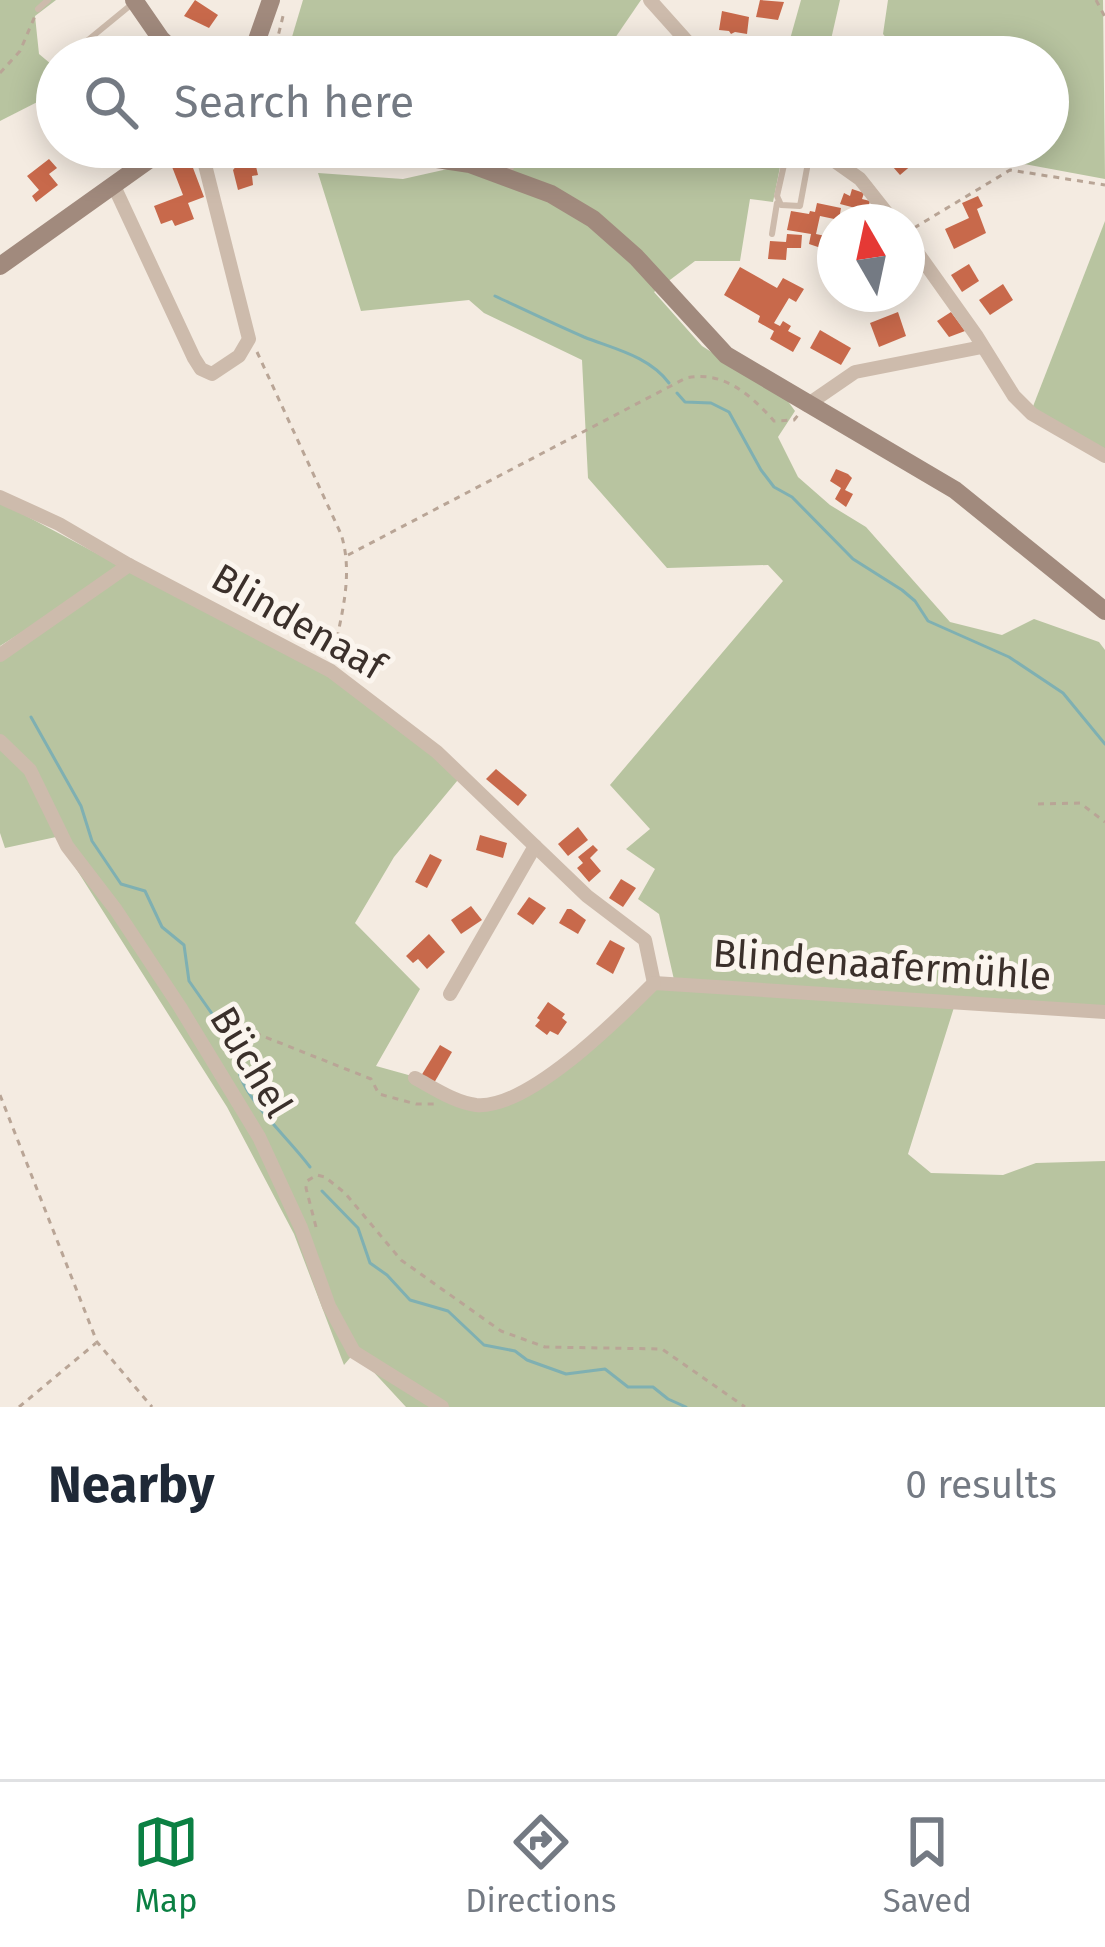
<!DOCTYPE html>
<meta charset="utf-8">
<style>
:root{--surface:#fff;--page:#f2f2f3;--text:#1f2937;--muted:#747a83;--line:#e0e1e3;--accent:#0b8043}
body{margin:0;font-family:"Fira Sans",sans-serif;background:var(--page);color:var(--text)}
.compass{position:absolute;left:817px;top:204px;width:108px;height:108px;border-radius:50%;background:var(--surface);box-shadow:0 6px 30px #0003;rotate:351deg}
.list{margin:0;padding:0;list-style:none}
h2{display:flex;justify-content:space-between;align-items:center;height:156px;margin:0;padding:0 48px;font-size:51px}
h2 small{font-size:39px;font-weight:400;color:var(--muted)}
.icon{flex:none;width:66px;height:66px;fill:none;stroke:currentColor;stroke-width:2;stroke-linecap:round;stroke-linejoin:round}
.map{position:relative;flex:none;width:1105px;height:1407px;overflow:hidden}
.search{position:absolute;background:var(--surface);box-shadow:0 6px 30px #0003;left:36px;right:36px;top:36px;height:132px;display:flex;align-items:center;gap:30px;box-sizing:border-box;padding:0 42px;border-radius:66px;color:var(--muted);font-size:45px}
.sheet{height:372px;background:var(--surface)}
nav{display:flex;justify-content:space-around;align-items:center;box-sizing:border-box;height:168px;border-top:3px solid var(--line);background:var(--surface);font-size:33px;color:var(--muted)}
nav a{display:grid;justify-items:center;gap:6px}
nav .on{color:var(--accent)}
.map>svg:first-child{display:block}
</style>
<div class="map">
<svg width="1105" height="1407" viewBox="0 0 1105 1407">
<rect width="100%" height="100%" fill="#f4ebe1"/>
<g fill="#b8c4a0">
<polygon points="0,0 56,0 35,16 39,54 57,69 57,92 0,121"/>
<polygon points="303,0 641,0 602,57 286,57"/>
<polygon points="801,0 840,0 827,57 785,57"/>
<polygon points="888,0 1103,0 1105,179 948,150 945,147 1048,147 1048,57 902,57 883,34"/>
<polygon points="514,147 784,147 773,202 750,199 740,261 695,261 654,292 702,346 787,400 795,411 778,437 798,477 830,505 866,527 950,622 1002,635 1034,619 1099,642 1105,650 1105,1012 956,1001 908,1154 931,1173 1003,1175 1036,1163 1105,1161 1105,1407 406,1407 355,1352 344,1365 294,1234 227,1107 56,837 5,848 0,833 0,660 129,572 300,653 462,775 394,857 355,923 420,989 376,1066 412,1076 479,1105 563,1068 654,983 675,984 659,914 638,899 655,869 626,849 650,829 610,785 783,581 768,565 667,568 588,478 582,360 484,313 469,300 361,311 318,173 403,179 470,164 503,174"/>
<polygon points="1105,221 1105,452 1032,409"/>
<polygon points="0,502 124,568 0,646"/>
</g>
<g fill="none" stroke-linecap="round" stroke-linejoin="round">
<g stroke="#7fb0b2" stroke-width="3">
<path d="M 495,296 C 525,310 554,324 584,337 C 614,349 649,356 669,383"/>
<polyline points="677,393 685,402 711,403 729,412 761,470 774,487 792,497 853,559 902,590 915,601 928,621 1009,657 1063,693 1105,744"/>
<polyline points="31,717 81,806 92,841 121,884 145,891 162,927 184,945 189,981 222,1028"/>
<path d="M 237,1057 C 238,1064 238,1071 241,1078 C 252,1106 291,1141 310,1167"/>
<polyline points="322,1191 358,1228 370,1263 387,1275 410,1300 448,1311 484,1345 515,1351 527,1360 566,1374 605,1369 628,1387 653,1387 668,1399 686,1407"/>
</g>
</g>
<g fill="#c8694b">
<polygon points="195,0 218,15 209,28 184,16"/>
<polygon points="760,0 784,2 778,20 756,17"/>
<polygon points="722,11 749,17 747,34 735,32 731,34 729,31 719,30"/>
<polygon points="220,147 246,147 249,163 255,162 258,175 252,176 253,185 238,190 233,170 239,163 237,155 222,159"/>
<polygon points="901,147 915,147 920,158 900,175 886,159"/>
<polygon points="187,152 204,197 188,203 194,219 175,226 172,220 161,224 154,206 183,195 169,159"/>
<polygon points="49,159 57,168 49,174 58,185 36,202 32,196 39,190 27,176"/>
<polygon points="852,189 864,193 862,199 870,201 867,211 840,204 844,193 850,196"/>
<polygon points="978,196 983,206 977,209 986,233 954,249 945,229 969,218 962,203"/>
<polygon points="817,203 841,208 839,220 820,216 816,234 830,237 827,250 809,244 811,234 787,230 791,211 809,214 810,211 815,212"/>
<polygon points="787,234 802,235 801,248 787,248 786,260 768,259 770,241 786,242"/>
<polygon points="969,264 979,281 962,292 951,275"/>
<polygon points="740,267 777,288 783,278 804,289 796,302 789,298 774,323 780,326 783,321 791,326 788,331 801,338 793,352 770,339 774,331 758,322 760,316 724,295"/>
<polygon points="1003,284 1013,300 990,315 979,300"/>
<polygon points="898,312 906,336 879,347 870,323"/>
<polygon points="951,312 965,331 949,337 937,321"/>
<polygon points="820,330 851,348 841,365 810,348"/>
<polygon points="836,469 848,474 852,478 845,490 853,494 846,507 835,499 841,488 830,481"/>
<polygon points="496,769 527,795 518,806 486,779"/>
<polygon points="578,827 588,840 568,856 558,844"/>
<polygon points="480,835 507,843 503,858 476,850"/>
<polygon points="593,845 598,850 590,858 601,871 589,882 577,868 583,863 578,857"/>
<polygon points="430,854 442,860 427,888 415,882"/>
<polygon points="621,879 636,888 623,907 609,898"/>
<polygon points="529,897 546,908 533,925 517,914"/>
<polygon points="471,906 482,920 461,934 451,920"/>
<polygon points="567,909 571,909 586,920 578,934 559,923"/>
<polygon points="429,934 445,952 427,969 418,959 413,963 406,956"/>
<polygon points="610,940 625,948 613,974 596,964"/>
<polygon points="548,1002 565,1014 562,1018 567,1022 558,1035 550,1031 547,1035 535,1026 540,1020 537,1018"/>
<polygon points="440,1045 452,1052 434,1083 421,1076"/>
</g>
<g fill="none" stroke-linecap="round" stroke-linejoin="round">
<g stroke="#b9a596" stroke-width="3" stroke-dasharray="6 6" stroke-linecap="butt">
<polyline points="1096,0 1105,17"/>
<polyline points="273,57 284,12"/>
<polyline points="0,73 20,51 35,16"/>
<polyline points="914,228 1010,170 1105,185"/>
<path d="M 257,352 L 341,534 C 354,575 341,616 333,657"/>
<path d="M 348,555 L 686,378 C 723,370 751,395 774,421 L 794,420 L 799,414"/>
<polyline points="1038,804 1080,803 1105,822"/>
<polyline points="223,1050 255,1033 371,1079 379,1094 416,1104 436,1104"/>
<polyline points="0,1095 97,1342 152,1407"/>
<polyline points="316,1227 306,1188 307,1181 317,1175 325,1177 345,1193 401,1260 501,1331 545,1347 662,1349 745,1407"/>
<polyline points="19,1407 96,1343"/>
</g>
<g stroke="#cdbbac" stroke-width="6">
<polyline points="38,9 48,0"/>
<polyline points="91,57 82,45 132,4"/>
<polyline points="788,147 777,196 781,205 800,206 810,152"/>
<polyline points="772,234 777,203"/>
</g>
<g stroke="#cdbbac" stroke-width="14">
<polyline points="650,0 701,57"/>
<polyline points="801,147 836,162 860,179 894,222"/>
<polyline points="504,175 514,147"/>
<polyline points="113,184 194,358 201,369 212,374 239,356 249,339 202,153"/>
<polyline points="907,238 976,335 1014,396 1032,414 1105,456"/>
<polyline points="807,405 855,372 982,347"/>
<polyline points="0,497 59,524 129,565 331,671 437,752 587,896 645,940 654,983"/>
<polyline points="0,655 129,565"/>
<polyline points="0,741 30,770 67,846 116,910 180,1007 259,1137 301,1228 329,1306 354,1352 442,1407"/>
<polyline points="654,983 1105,1012"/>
<polyline points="450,994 535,846"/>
<path d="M 415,1078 C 434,1088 454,1102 476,1105 C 528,1110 619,1018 654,983"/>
</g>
<g stroke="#a18a7d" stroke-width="18">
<polyline points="134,0 161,39 180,57"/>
<polyline points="251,57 271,0"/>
<polyline points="358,147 470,164 551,194 593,219 636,257 726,355 955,490 1105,611"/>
<polyline points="0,266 167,147"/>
</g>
</g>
<g text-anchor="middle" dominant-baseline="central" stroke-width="10" stroke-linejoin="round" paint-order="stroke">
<g font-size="39" fill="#3b302b" stroke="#fbf5ee">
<text transform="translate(298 622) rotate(30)">Blindenaaf</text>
<text transform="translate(882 965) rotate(4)">Blindenaafermühle</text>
<text transform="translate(251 1062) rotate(59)">Büchel</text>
</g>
</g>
</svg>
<svg class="compass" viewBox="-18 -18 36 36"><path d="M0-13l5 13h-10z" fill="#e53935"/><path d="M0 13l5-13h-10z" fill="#747a83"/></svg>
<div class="search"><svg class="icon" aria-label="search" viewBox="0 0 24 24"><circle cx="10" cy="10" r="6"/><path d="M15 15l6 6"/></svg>Search here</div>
</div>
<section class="sheet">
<h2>Nearby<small>0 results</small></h2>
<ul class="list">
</ul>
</section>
<nav>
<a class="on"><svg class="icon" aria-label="map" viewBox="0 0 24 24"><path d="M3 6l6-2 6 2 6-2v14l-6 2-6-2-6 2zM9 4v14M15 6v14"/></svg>Map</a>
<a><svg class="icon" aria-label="directions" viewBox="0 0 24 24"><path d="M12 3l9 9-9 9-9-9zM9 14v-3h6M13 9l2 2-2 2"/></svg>Directions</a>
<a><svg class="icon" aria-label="saved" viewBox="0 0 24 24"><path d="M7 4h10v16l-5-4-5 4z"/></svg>Saved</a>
</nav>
